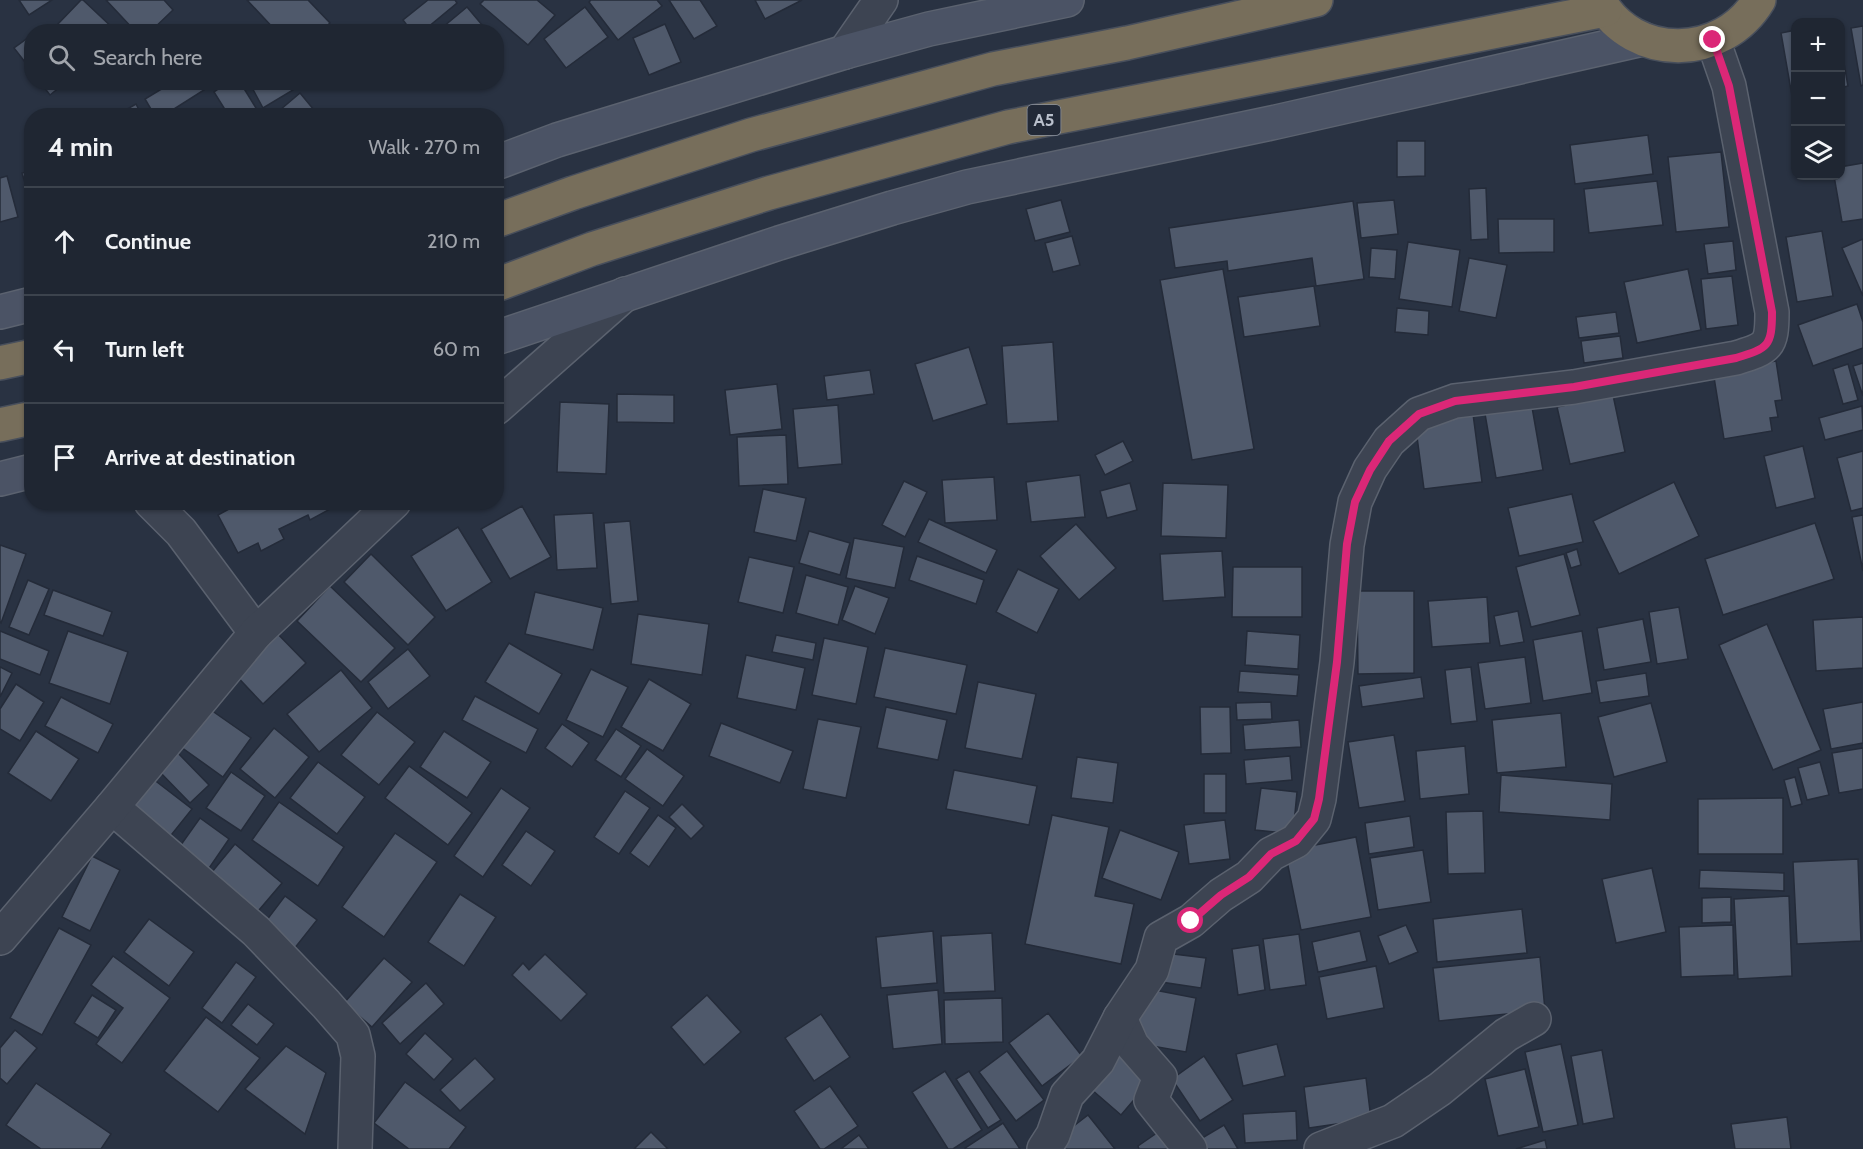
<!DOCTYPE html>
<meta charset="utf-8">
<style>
:root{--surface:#1f2632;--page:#272e3a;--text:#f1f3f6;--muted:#a1a5ac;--line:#3c434d}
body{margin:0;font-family:Cabin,sans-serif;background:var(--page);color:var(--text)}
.controls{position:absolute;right:18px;top:18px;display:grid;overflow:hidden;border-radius:12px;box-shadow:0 2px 4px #0004}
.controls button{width:54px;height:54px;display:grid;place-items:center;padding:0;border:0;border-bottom:2px solid var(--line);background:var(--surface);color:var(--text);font:30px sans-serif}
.stop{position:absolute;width:18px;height:18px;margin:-14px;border:4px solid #db2777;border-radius:50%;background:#fff}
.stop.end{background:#db2777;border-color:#fff;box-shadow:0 2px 6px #0008}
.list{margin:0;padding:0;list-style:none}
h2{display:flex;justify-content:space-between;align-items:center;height:78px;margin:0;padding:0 24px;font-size:26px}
h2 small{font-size:20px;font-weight:400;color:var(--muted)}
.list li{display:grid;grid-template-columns:39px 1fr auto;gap:18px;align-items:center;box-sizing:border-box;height:108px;padding:0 24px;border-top:2px solid var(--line)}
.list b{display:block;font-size:22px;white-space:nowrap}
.list em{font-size:20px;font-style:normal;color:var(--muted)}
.icon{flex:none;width:33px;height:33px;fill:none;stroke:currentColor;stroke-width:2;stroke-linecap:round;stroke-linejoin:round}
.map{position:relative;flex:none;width:1863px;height:1149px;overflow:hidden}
.search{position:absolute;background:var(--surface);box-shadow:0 2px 4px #0004;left:24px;top:24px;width:480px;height:66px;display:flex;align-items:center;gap:15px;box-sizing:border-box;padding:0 21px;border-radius:24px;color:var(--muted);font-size:22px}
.panel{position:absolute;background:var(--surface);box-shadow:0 2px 4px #0004;left:24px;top:108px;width:480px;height:402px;border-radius:24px}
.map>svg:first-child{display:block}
</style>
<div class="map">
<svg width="1863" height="1149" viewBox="0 0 1863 1149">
<rect width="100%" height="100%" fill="#293242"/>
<g fill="#4f596b" stroke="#242b39" stroke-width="1.5">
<polygon points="19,0 52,0 29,15"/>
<polygon points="81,0 83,0 117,32 63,32 57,25"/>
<polygon points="106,0 164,0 173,10 150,32 136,32"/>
<polygon points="247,0 308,0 330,23 320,32 277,32"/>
<polygon points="428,0 455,0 457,3 422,32 412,32 403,20"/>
<polygon points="484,0 537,0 555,15 528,45 480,4"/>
<polygon points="591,0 657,0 662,6 618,40 589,2"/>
<polygon points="669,0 700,0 717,26 694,39"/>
<polygon points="755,0 802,0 765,19"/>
<polygon points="467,7 488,32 437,32"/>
<polygon points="585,7 608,37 566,68 544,39"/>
<polygon points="665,24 681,62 649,75 633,38"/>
<polygon points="1863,26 1863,85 1861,86 1851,28"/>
<polygon points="1796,30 1796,95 1792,96 1781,33"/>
<polygon points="32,35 32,71 14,48"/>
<polygon points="1840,41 1848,86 1840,88"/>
<polygon points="40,82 66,82 50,95"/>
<polygon points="173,82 199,82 204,90 163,116 155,116 145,99"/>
<polygon points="229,82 240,82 256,108 244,116 229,116 214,92"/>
<polygon points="249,82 289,82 293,90 263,108"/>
<polygon points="300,93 319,116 273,116"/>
<polygon points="136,104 142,116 115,116"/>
<polygon points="1648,135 1653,174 1575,184 1570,145"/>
<polygon points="1397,141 1425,141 1425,176 1397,177"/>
<polygon points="1721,152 1729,227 1676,232 1668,157"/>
<polygon points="1863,163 1863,219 1842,222 1834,176 1840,176 1840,167"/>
<polygon points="32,171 32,205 22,173"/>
<polygon points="7,176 18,217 0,222 0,178"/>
<polygon points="1657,181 1663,225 1589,233 1584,189"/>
<polygon points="1486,188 1488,239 1471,240 1469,189"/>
<polygon points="1061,200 1070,232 1035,241 1026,209"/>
<polygon points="1394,200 1398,234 1361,238 1357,203"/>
<polygon points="1353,201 1364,279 1316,286 1312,258 1228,271 1227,261 1175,268 1169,228"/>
<polygon points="1498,219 1554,219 1554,252 1499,253"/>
<polygon points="1822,231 1833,296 1797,302 1786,237"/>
<polygon points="1072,236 1080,265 1053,272 1045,243"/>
<polygon points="1863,239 1863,296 1842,248"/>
<polygon points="1733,241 1736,270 1708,274 1704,244"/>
<polygon points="1408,242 1460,250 1452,307 1399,299"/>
<polygon points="1371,248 1397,250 1395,279 1369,277"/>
<polygon points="1469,258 1507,265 1496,318 1459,311"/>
<polygon points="1223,269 1254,449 1192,460 1160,280"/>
<polygon points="1688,269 1701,330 1637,343 1624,282"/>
<polygon points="1732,276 1738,325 1706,329 1701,279"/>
<polygon points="1314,286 1320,326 1244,337 1238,297"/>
<polygon points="1857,304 1863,322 1863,348 1813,366 1798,325"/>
<polygon points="1397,308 1429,311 1428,335 1395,332"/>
<polygon points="1616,312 1619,333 1579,338 1576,317"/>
<polygon points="1620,336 1623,358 1584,363 1581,341"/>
<polygon points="1053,342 1058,421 1007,424 1002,346"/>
<polygon points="969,347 987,404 933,421 915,364"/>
<polygon points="1776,361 1782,400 1775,401 1778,417 1770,418 1772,431 1724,439 1713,371"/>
<polygon points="1863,363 1863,396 1853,366"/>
<polygon points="1848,364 1858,400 1843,404 1833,369"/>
<polygon points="870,370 874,394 827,400 824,376"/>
<polygon points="777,384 782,429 730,435 725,390"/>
<polygon points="617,394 674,395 674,423 617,422"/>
<polygon points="1613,395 1625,452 1570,464 1557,407"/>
<polygon points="560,402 609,404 606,474 557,472"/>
<polygon points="838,405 842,464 798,468 793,409"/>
<polygon points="1862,406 1863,430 1825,440 1819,418"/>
<polygon points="1532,407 1543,470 1496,478 1485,414"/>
<polygon points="1473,414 1482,482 1424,489 1415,422"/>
<polygon points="786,435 788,484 739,486 737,437"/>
<polygon points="1123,441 1133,461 1105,475 1095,455"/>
<polygon points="1803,446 1815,498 1776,508 1764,456"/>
<polygon points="1863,451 1863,508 1851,511 1837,458"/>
<polygon points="1080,475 1085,517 1031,522 1026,482"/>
<polygon points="994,477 997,520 945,523 942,480"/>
<polygon points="904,481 927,492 905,537 882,525"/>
<polygon points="1674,482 1699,536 1619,574 1593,521"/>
<polygon points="1130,483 1137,510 1107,518 1100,491"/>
<polygon points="1163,483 1228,485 1226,538 1161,536"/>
<polygon points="763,489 806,498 796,541 754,532"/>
<polygon points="1572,494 1583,542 1519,556 1508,508"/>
<polygon points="242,502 329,502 332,508 310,520 308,515 279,529 284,539 261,551 258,543 238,553 218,515"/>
<polygon points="522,506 551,557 510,579 481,529"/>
<polygon points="593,513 597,568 557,570 554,515"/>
<polygon points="1863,515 1863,571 1852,517"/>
<polygon points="929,519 997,550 986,573 918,542"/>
<polygon points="630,521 638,601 611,604 604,523"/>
<polygon points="1815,523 1834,579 1723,615 1705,559"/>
<polygon points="1076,524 1116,568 1079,600 1040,556"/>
<polygon points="458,527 492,582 446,611 411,556"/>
<polygon points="809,531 850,543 840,575 799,563"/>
<polygon points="854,538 904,547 895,588 846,578"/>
<polygon points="0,545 26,554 1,623 0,622"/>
<polygon points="1577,549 1581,565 1571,568 1566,553"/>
<polygon points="1222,551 1225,597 1163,601 1160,554"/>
<polygon points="371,554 435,617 408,645 344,582"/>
<polygon points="1564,554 1580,615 1531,627 1516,567"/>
<polygon points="917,556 984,580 976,604 909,580"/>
<polygon points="749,557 794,567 783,613 738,602"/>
<polygon points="1233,567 1302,567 1302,617 1232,617"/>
<polygon points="1018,569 1059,589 1037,633 996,612"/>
<polygon points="806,575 848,587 838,625 796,613"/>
<polygon points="28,580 49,589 29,635 9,627"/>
<polygon points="330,586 395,648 361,682 297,621"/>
<polygon points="855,586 889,598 875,634 842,620"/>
<polygon points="53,590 112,612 103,636 44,615"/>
<polygon points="1357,591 1414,591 1414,673 1358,674"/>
<polygon points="535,592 603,608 593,650 525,634"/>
<polygon points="1487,597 1490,643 1432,647 1428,601"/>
<polygon points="1679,607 1688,659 1657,664 1649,612"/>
<polygon points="1518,611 1524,642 1500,646 1494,616"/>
<polygon points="638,614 709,624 702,675 631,664"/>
<polygon points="1863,617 1863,668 1816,671 1813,620"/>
<polygon points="1643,619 1651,662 1604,670 1597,628"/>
<polygon points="1767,624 1821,750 1773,770 1719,645"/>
<polygon points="271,627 306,663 263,704 229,668"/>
<polygon points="0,631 49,651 40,675 0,659"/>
<polygon points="68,631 128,652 110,704 49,683"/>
<polygon points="1247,631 1300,635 1298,669 1245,665"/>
<polygon points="1582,631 1592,693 1543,701 1533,640"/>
<polygon points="776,635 816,643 813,660 772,652"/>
<polygon points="824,638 868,647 856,704 812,695"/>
<polygon points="509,643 562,674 539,714 485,682"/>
<polygon points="885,648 967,665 956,714 874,697"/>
<polygon points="408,649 430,676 388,709 368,682"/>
<polygon points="746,655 805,668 796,710 737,698"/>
<polygon points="1525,657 1531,703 1485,709 1478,663"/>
<polygon points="0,667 12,673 0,697"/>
<polygon points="1471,667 1477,721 1451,724 1445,670"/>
<polygon points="591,669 628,687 603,737 566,720"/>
<polygon points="341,670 372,708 319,752 287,714"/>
<polygon points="1240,671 1299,675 1297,696 1238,692"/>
<polygon points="1646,673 1649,696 1600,703 1596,681"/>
<polygon points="1421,677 1424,698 1362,707 1359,686"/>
<polygon points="649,679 691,704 663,751 621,727"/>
<polygon points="978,682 1036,694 1022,759 965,748"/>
<polygon points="16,684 44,702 20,741 0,729 0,709"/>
<polygon points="475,696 538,729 526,753 462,720"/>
<polygon points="61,697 113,724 98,753 45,726"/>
<polygon points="1271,702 1272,719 1237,720 1236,703"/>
<polygon points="1863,702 1863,743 1831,749 1823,709"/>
<polygon points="1651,703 1667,762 1614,777 1598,717"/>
<polygon points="886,707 947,720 938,760 877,748"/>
<polygon points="1200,707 1230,707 1231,753 1201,754"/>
<polygon points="208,708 251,738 223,777 181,747"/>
<polygon points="377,712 415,742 379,785 341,755"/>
<polygon points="1561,713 1566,767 1497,773 1492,720"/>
<polygon points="818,719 861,727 846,798 803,789"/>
<polygon points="1299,720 1301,747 1245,750 1243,725"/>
<polygon points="721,723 793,751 780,783 709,756"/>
<polygon points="562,724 589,743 572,767 545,748"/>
<polygon points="274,728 309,757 275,798 240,769"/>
<polygon points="616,729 641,746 621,777 595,760"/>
<polygon points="36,731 79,759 51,801 8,773"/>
<polygon points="444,731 491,762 467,798 420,767"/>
<polygon points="1394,735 1405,801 1359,808 1348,742"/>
<polygon points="1465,746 1469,794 1420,799 1416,751"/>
<polygon points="1863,748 1863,789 1839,793 1832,753"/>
<polygon points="647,749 684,776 663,806 625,779"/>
<polygon points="176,751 209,785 190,803 157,769"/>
<polygon points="1290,756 1292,780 1246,784 1244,760"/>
<polygon points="1077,757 1118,763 1113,803 1071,798"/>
<polygon points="318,762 365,797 337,834 290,798"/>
<polygon points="1820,762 1829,795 1807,800 1798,768"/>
<polygon points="409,766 472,813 448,845 385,798"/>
<polygon points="954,770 1037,786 1029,825 946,809"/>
<polygon points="231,772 265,796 241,831 206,808"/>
<rect x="1204" y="774" width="22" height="39"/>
<polygon points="1501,775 1612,784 1610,820 1499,812"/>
<polygon points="1795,777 1802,804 1791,807 1784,780"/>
<polygon points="153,779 192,809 164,844 126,814"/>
<polygon points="501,788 530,808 483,877 454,856"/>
<polygon points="1261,788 1297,792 1293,834 1255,830"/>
<polygon points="625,791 650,808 619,854 594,837"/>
<polygon points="1783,798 1783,854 1698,854 1698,799"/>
<polygon points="279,802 344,847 318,886 252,840"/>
<polygon points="682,804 704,826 691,839 669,817"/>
<polygon points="1483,811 1485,873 1448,874 1446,812"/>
<polygon points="658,815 676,828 649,867 630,853"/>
<polygon points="1052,815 1109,827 1095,896 1134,904 1121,964 1025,944"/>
<polygon points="1410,816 1414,847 1369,854 1365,823"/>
<polygon points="200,818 229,839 203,877 173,856"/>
<polygon points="1225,820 1230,859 1189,864 1184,825"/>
<polygon points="1120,830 1179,852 1161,900 1102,878"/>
<polygon points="526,831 555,851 531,886 502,865"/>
<polygon points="395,833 437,862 384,937 342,907"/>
<polygon points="1356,837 1371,917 1301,930 1285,851"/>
<polygon points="235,844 282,883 254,916 207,878"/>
<polygon points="1423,850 1431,902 1378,910 1370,858"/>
<polygon points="92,856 120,870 90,931 62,917"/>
<polygon points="1858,859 1861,941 1797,944 1793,862"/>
<polygon points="1652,868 1666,932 1616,943 1602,879"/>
<polygon points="1700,870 1784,873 1784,891 1699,888"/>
<polygon points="460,894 496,917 464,966 428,942"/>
<polygon points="285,896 317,920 294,949 263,925"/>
<polygon points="1789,896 1792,976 1738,979 1734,899"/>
<polygon points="1731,897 1731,922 1702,923 1702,898"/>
<polygon points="1522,909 1527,953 1437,962 1433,919"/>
<polygon points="149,919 194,952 169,986 124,952"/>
<polygon points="1406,925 1418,952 1389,964 1378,936"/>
<polygon points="1733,925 1734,975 1681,977 1679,927"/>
<polygon points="59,928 91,945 42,1035 10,1018"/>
<polygon points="933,931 937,983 881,988 876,937"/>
<polygon points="1360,931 1367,961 1318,972 1312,942"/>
<polygon points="992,933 995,991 944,993 941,936"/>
<polygon points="1299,934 1306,985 1270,990 1263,939"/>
<polygon points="1259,945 1265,990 1238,995 1232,949"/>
<polygon points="1165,953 1206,958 1201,988 1161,982"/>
<polygon points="545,954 587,994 561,1021 512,975 523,963 529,970"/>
<polygon points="113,956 170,998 122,1063 96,1044 123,1008 91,985"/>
<polygon points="1540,957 1545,1010 1439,1021 1433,968"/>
<polygon points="384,958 412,982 372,1027 344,1003"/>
<polygon points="236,962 256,977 222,1023 202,1008"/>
<polygon points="1376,966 1384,1008 1327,1019 1319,977"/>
<polygon points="426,983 444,1004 400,1044 382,1023"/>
<polygon points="1144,988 1196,998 1186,1052 1135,1043"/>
<polygon points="938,990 942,1044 893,1049 887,995"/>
<polygon points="92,995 116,1010 98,1038 74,1023"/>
<polygon points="707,995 741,1032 704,1065 671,1027"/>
<polygon points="1002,998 1003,1042 945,1044 944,1000"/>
<polygon points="248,1004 274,1024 257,1045 231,1025"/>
<polygon points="1048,1013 1082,1056 1042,1086 1009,1043"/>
<polygon points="821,1014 850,1057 814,1081 785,1038"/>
<polygon points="206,1017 260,1058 218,1112 164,1071"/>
<polygon points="15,1030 37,1048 7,1084 0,1078 0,1048"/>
<polygon points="425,1033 453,1059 434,1080 406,1054"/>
<polygon points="1118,1044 1155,1075 1121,1115 1084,1083"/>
<polygon points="1277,1044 1285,1076 1243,1086 1236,1054"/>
<polygon points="1561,1044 1578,1125 1543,1132 1525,1052"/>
<polygon points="286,1046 326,1073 305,1134 245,1089"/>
<polygon points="1602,1050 1614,1118 1583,1124 1571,1056"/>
<polygon points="1007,1051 1044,1100 1016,1121 979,1072"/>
<polygon points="1204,1056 1233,1100 1200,1121 1172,1079"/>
<polygon points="475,1058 495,1079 460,1111 440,1090"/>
<polygon points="1525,1069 1539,1127 1498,1136 1485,1079"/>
<polygon points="945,1071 982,1130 953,1149 948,1149 912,1092"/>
<polygon points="969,1071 1001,1120 988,1128 956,1079"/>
<polygon points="1366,1078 1371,1119 1309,1128 1304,1087"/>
<polygon points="405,1082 466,1127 449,1149 409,1149 374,1123"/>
<polygon points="36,1083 111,1134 101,1149 41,1149 6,1125"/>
<polygon points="830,1086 858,1126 824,1149 820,1149 794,1111"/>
<polygon points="1296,1111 1297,1140 1245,1143 1243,1114"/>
<polygon points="1088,1115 1115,1149 1059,1149 1053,1142"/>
<polygon points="1787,1117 1791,1149 1735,1149 1731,1124"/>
<polygon points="1003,1123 1020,1149 966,1149 965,1148"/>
<polygon points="1224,1125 1238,1149 1195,1149 1192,1144"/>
<polygon points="1167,1126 1184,1149 1139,1149 1138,1146"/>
<polygon points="651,1132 668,1149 634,1149"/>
<polygon points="859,1135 869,1149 841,1149"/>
<polygon points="1545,1140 1547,1149 1516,1149"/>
</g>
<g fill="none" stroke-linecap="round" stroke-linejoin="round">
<g stroke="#5b626f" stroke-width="36">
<g id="street">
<polyline points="845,52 881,0"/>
<polyline points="496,408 625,294"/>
<polyline points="151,502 181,532 256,633"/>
<polyline points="112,807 256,931 326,1004 353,1035 358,1056 355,1149"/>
<polyline points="0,938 112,807 256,633 394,502"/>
<polyline points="1120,1018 1132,1045 1160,1077 1151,1100 1190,1149"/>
<path d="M 1044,1149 L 1053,1135 L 1067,1095 L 1098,1061 L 1120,1018 L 1152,970 L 1161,938 L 1191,921 L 1221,895 L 1249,877 L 1271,854 L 1296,841 L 1314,819 L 1319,799 L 1337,662 L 1347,545 L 1355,502 L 1370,469 L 1389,441 L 1419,414 L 1455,401 L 1574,387 L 1736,358 C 1768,348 1772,347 1772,312 L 1729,86 L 1713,40"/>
<polyline points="1321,1149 1393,1121 1440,1089 1506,1035 1534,1019"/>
</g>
</g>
<g stroke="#5b626f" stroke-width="36">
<g id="secondary">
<polyline points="496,163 557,140 845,52 929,29 1067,0"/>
<polyline points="0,312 32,304"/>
<polyline points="496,338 779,243 892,208 967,187 1276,122 1643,39"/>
<polyline points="0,479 32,471"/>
</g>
</g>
<g stroke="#484f5c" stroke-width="36">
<g id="highway">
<path d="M 1599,0 C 1634,62 1723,60 1759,0"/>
<polyline points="496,221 573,193 751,135 993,69 1127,43 1316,0"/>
<polyline points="496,285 592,249 769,193 1008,127 1605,10"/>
<polyline points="0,363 32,356"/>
<polyline points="0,425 32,418"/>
</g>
</g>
<use href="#street" stroke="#3d4452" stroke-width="33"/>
<use href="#secondary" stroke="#4b5365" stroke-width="33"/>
<use href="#highway" stroke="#776e5b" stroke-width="33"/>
</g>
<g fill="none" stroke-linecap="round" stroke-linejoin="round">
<path stroke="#db2777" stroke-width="8" d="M 1191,921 L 1221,895 L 1249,877 L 1271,854 L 1296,841 L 1314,819 L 1319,799 L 1337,662 L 1347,544 L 1355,502 L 1370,470 L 1389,441 L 1419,414 L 1455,401 L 1574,387 L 1736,358 C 1768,348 1772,347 1772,312 L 1729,86 L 1713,40"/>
</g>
<g text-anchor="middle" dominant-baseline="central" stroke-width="4.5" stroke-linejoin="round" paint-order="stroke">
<rect fill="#222937" stroke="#8c939f" stroke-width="1.5" x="1027.5" y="105" width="33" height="30" rx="4.5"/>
<g font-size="18" font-weight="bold" fill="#bac0cc">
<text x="1044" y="120">A5</text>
</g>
</g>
</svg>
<div class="controls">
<button>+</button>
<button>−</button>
<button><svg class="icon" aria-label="layers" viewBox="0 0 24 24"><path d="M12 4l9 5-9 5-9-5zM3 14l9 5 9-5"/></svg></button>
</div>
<div class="stop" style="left:1191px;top:921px"></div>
<div class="stop end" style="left:1713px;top:40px"></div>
<div class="search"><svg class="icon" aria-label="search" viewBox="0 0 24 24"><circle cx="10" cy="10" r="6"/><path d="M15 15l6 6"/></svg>Search here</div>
<section class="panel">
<h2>4 min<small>Walk · 270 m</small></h2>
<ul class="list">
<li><svg class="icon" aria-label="ahead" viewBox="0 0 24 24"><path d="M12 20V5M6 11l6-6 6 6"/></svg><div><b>Continue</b></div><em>210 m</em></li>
<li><svg class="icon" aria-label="left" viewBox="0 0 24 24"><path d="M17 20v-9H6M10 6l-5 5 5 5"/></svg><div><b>Turn left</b></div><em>60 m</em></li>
<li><svg class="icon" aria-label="arrive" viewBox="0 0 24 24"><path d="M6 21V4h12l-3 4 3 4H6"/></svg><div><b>Arrive at destination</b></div></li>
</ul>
</section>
</div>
